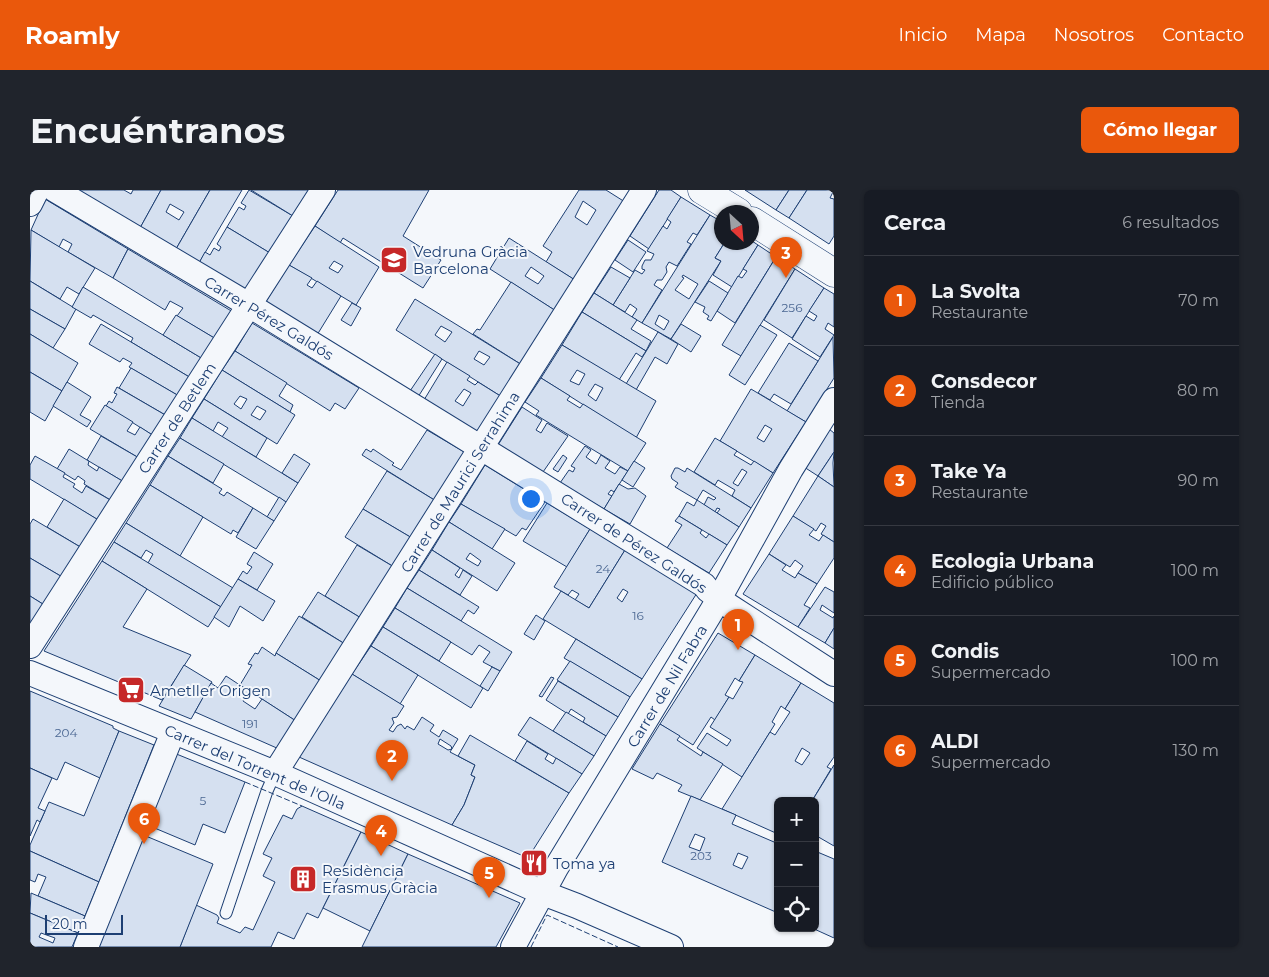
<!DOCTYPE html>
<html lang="es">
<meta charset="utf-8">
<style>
:root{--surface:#171b24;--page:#20242c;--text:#f1f3f6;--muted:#9ea1a6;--line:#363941;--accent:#ea580c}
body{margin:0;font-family:Montserrat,sans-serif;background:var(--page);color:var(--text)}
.controls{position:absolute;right:15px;bottom:15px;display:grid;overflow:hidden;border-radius:8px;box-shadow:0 1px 4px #0004}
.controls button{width:45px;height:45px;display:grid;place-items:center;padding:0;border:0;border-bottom:1px solid var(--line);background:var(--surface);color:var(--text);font:25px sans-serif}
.compass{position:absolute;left:684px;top:15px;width:45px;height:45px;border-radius:50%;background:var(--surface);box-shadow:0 1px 4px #0004;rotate:154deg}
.scale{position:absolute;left:15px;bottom:12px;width:78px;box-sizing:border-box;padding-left:5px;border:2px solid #1d3f73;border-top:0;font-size:14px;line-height:18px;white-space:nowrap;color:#1d3f73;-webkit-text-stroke:4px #f4f7fb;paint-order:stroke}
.you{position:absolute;left:500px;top:308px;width:18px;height:18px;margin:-12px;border:4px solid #fff;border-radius:50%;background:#1a73e8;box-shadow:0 0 0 8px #1a73e833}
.badge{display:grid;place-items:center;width:32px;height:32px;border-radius:50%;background:var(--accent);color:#fff;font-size:16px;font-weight:700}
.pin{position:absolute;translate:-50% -41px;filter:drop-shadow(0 1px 2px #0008)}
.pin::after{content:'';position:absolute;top:26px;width:18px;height:15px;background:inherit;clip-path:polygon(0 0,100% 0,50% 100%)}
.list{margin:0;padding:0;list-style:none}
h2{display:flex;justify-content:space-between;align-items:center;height:65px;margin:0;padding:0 20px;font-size:21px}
h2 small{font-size:16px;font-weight:400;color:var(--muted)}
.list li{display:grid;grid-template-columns:32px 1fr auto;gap:15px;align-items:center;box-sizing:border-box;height:90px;padding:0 20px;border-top:1px solid var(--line)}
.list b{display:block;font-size:19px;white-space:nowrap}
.list p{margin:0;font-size:16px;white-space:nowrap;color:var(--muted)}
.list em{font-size:16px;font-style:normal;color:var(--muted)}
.icon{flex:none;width:28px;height:28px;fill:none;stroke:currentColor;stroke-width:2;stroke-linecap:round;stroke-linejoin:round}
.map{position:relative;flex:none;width:804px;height:757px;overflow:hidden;border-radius:8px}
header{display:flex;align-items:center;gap:30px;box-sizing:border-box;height:70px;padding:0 25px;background:var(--accent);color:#fff}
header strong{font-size:24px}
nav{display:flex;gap:28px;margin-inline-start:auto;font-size:18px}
.intro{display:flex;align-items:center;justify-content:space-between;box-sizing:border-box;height:120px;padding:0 30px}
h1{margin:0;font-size:35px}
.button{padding:12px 22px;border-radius:8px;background:var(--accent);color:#fff;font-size:18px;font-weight:700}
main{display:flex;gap:30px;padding:0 30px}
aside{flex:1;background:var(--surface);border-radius:8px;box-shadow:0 1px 4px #0004}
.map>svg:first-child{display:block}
</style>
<header>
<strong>Roamly</strong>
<nav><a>Inicio</a><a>Mapa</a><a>Nosotros</a><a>Contacto</a></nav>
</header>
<div class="intro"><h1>Encuéntranos</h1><a class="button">Cómo llegar</a></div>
<main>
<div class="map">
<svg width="804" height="757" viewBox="0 0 804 757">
<rect width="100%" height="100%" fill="#f4f7fb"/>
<g fill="#d5e0f0" stroke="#1d3f73" fill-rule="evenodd">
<polygon points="46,0 94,0 101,4 103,0 131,0 110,38"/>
<path d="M 131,0 L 180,0 L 146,59 L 110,38 ZM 140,14 L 154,22 L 149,30 L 136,22 Z"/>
<polygon points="180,0 212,0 169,73 146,59"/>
<polygon points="219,0 263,26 240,63 197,37 209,17 214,20 216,16 211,13"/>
<polygon points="221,0 280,0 263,26"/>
<polygon points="308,0 399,0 373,46 411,70 393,98 313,48 310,53 285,36"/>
<path d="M 549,0 L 576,0 L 595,12 L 545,90 L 516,72 L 522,62 L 513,56 ZM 553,11 L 566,20 L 557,35 L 545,27 Z"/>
<polygon points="629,0 641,0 651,7 619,59 600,46"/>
<polygon points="715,0 759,0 746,20"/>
<polygon points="759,0 777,0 759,28 746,20"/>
<polygon points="804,0 800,8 804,9 804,46 799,54 759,28 777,0"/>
<polygon points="651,7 680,25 667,45 663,43 657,52 661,54 647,76 639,72 636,77 637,82 632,90 627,90 624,95 632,100 612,133 602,127 607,119 600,114 595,122 583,115 605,80 612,84 615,80 612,79 612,76 615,70 621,70 624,64 617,61 633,36 637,39 641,32 637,29"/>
<polygon points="15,9 98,59 83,88 38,62 42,54 33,49 29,57 1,40"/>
<path d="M 680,25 L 692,32 L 692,52 L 695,52 L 685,68 L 691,71 L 641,149 L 612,133 ZM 653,85 L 668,94 L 659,109 L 645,100 L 654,88 L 652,87 ZM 629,125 L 639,131 L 634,140 L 625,134 Z"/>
<path d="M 285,36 L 349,77 L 326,115 L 259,75 ZM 304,71 L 313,76 L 308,83 L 299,78 Z"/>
<polygon points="197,37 240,63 216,102 169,73 175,62 180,65 184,58 189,61 191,57 187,54"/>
<polygon points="1,40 65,78 49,104 37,97 30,109 0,91"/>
<path d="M 479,48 L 545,90 L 526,121 L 460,79 ZM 501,77 L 514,86 L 508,94 L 495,86 Z"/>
<polygon points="598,50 616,62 603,82 585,70"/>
<polygon points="722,51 728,55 702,97 683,85 691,71 685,68 695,52 722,52"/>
<polygon points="728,55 746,67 705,133 687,121 708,86 712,88 717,81 713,79"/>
<polygon points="98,59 203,122 186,149 147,126 153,118 140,111 135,120 83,88"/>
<polygon points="746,67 765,79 711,166 692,155"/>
<polygon points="259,75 282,88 277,95 282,98 287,91 311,106 287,145 235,113"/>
<polygon points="581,77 600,88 583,115 564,103"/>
<polygon points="765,79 794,98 762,148 734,130"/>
<polygon points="0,91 46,119 35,139 0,119"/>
<polygon points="679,91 698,103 681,131 677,129 679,126 673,122 675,117 665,112"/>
<polygon points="481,92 526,121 492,175 443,144 447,139 450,140"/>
<polygon points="53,97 173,169 161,188 101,152 103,148 63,125 61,128 42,117"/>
<polygon points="794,98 804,104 804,137 798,133 795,139 804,145 790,167 762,149 776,126 784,131 787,126 779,121"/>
<polygon points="564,103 607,130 601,139 621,151 616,161 552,122"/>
<path d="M 385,109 L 492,175 L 472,207 L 366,140 ZM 411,136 L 422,142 L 415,152 L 405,145 ZM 449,161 L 460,167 L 454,175 L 444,169 Z"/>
<polygon points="322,113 331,118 321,136 311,130"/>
<polygon points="0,119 35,139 23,158 0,144"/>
<polygon points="552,122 616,161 612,167 606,163 589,190 532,155"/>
<polygon points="146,125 186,149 173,169 133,145"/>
<polygon points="222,133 329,198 315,219 305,213 300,221 205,161"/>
<polygon points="71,134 161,188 149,206 99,177 102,173 93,168 90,172 59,154"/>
<polygon points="651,134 671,146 661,162 641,149"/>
<polygon points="730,135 747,145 715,195 699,185"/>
<polygon points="628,142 648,154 637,174 625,167 606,200 596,194"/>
<polygon points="0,144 48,173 32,201 0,182"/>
<polygon points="803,147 804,188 776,232 757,221"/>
<polygon points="759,153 788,171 761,214 744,204 740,210 728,203"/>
<path d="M 532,155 L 626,211 L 606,248 L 511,188 ZM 547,180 L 555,184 L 549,195 L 540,191 ZM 565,194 L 573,198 L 566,211 L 558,205 Z"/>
<polygon points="205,161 257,193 249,206 263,215 260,222 192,180"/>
<polygon points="405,164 412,169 388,207 380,201"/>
<path d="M 417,172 L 440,186 L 437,190 L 445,195 L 448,192 L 472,207 L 449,244 L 394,210 ZM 434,199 L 441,203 L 433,216 L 425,211 Z"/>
<polygon points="101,178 149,206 137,226 89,198"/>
<path d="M 192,180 L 265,225 L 247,254 L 174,209 ZM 210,206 L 217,209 L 211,219 L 204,214 ZM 227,216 L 236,221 L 230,230 L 221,225 Z"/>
<polygon points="0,182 32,201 15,231 0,222"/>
<polygon points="511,188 540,206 537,210 550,218 553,214 616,253 598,281 506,225 509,221 495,212"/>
<polygon points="37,192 61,207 50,225 61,231 57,237 23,216"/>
<polygon points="87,197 137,226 124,246 76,216 79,211 82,213 87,204 84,203"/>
<path d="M 721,199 L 776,232 L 743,283 L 690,251 ZM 735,235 L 742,239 L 734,252 L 727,248 Z"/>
<polygon points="174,209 237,248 226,267 192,247 198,238 188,232 183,241 162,228"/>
<polygon points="75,215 103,232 97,241 105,245 110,237 124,246 109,268 60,239"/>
<polygon points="492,217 512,230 506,240 511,243 517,233 538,246 513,282 468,255"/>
<polygon points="162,228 268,293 256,312 150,248"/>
<polygon points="799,239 804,243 804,262 788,286 774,277"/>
<polygon points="397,240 436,263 406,311 332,265 336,259 341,262 343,259 364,273 362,275 371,280"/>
<polygon points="71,246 109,268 94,292 57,270"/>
<polygon points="150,248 194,274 183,293 138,266"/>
<path d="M 685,248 L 707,261 L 704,265 L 721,275 L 724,271 L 743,283 L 721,318 L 702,306 L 705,300 L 688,290 L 685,295 L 664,282 ZM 712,279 L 717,282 L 708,296 L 703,293 Z"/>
<polygon points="555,256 561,260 556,267 566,274 571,265 580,271 575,278 585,284 590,277 598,281 584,302 581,300 578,304 582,306 574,319 530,293 539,280 543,282 545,278 541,276"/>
<polygon points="39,259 57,270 59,271 58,275 67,281 69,277 94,292 82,311 54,294 55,291 48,286 45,290 27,279"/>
<polygon points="804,262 803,273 804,297 788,286"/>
<polygon points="264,264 280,274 268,293 252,283"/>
<polygon points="533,265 537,268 528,282 523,279"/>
<polygon points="5,266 35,283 33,287 45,294 43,297 52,303 56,296 82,311 70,331 0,289 0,275"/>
<polygon points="138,266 192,299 189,303 194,306 197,302 223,318 208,343 203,340 201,344 120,295"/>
<polygon points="604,271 615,278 603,297 592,290"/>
<polygon points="455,275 515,312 496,340 492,338 486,346 431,314"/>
<polygon points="645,278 648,278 655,282 657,278 721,318 709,337 687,323 690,319 687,318 685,322 674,315 678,307 684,310 686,308 673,300 667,310 645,297 648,293 642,289 641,286"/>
<polygon points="357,281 406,311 382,348 333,319"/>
<polygon points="788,286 804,297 804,352 791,344 796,336 791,333 786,341 763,326"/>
<polygon points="589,294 598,299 605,298 616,306 600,334 574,319"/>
<polygon points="120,295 173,327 150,366 96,333"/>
<polygon points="249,307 256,312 244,331 237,327"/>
<polygon points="34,309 70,331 52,358 17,337"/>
<polygon points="667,310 709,337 697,355 649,326 657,312 664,316"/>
<polygon points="517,313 560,339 537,377 493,351"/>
<polygon points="431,314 475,339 462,359 419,332"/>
<polygon points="223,318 244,331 226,359 206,347"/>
<polygon points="333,319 382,348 364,377 315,347"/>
<polygon points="649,326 672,340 670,343 676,348 679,344 697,355 679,383 637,358 652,335 645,331"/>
<polygon points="763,326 784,339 779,345 789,351 793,345 804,352 804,368 787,394 768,383 773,376 765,370 760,377 739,364"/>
<polygon points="3,329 52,358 34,388 0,368 0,334"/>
<path d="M 419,332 L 485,373 L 467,401 L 402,360 ZM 440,363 L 451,371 L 448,376 L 436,369 Z"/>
<polygon points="96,333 203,398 191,417 118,373 123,364 116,360 111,368 84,352"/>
<polygon points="560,339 595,360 559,418 545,410 549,404 542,400 538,405 524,397"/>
<polygon points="84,352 191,417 178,437 72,371"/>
<polygon points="327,355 364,377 331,428 295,406"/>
<polygon points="402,360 430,378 425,385 429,388 433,380 442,386 430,405 389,380"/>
<path d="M 595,360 L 667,403 L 612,489 L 513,429 L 531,401 L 559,418 ZM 593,399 L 598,402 L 592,412 L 587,408 Z"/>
<polygon points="224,362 243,374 227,400 208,389 213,381 217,384 222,377 217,374"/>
<polygon points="739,364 756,375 752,380 765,388 768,383 787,394 774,415 780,418 768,437 713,404"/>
<polygon points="0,368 34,388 16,416 0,406"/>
<polygon points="72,371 117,399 93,437 161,465 132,510 14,461"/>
<polygon points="389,380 449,417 444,424 438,420 431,431 377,398"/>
<polygon points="208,389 245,411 233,431 210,416 199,437 184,427"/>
<polygon points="795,397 804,402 804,423 792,415 790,420 803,428 804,426 804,438 795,453 768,437"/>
<polygon points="377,398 482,462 470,481 453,472 460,462 449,455 442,465 365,418"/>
<polygon points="288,402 331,428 315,454 272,427"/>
<polygon points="0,406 16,416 0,441"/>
<polygon points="365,418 421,452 409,471 353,437"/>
<polygon points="506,425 515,431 504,450 494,444"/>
<polygon points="269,426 315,454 291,491 246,463"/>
<polygon points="353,437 453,498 441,518 341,456"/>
<polygon points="804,438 804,459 795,453"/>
<polygon points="688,443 725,465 709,491 705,488 695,505 699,507 685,530 681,527 663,555 630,534"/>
<polygon points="546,449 612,489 600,507 534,468"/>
<polygon points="341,456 388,485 370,514 322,484"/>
<polygon points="232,457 245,466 246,463 291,491 266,531 210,495 222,475 218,474 225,463 228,464"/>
<polygon points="725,465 771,493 755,519 751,516 742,532 745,534 712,587 667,558 677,543 697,556 701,550 680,537 699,507 703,509 713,492 709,491"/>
<polygon points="540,471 600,507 588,527 527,490"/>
<polygon points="154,475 182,492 161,529 129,516"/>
<polygon points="462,477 470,481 458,501 450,496"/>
<path d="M 322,484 L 374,516 L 367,527 L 362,528 L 364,533 L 359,540 L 363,542 L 367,536 L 371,534 L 375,539 L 377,536 L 384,540 L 392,527 L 404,535 L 400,541 L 409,547 L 413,540 L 428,549 L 420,562 L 445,575 L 441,585 L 445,587 L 434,615 L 422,635 L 269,567 ZM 410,549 L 421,556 L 422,559 L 418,560 L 408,554 Z"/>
<polygon points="196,486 219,501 213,511 225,519 232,509 266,531 249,559 165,522 181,493 188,498"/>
<polygon points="521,487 524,488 512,507 509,506"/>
<polygon points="528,491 588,527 576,546 553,532 555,528 541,519 538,524 516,510"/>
<path d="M 771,493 L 804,513 L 804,567 L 797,577 L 801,579 L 782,611 L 748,611 L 748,644 L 692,619 L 740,542 L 745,545 L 760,522 L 755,519 ZM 772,558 L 780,563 L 772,575 L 765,571 Z"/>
<polygon points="0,501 83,536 83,538 89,541 70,588 35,572 27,590 0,578"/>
<polygon points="536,522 576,546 564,566 523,541"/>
<polygon points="500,527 564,566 552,584 488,545"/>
<polygon points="630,534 650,546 647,550 671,566 673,562 693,574 670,610 648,601 652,595 627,583 623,589 602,579"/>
<polygon points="89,541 124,555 69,692 0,661 0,655 19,612 54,626"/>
<polygon points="440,545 539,603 498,668 422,635 434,615 445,587 441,585 445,575 428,566"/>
<polygon points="497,551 518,564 515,569 523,574 526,568 552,584 539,603 485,571"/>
<polygon points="144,563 215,592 195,643 173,634 165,655 115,634"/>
<polygon points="804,575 804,656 785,645 785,611 782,611"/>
<polygon points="0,578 22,588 8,618 15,621 10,632 7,630 0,646"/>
<path d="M 661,606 L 706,625 L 702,634 L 744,652 L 748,644 L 748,723 L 632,672 ZM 665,644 L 675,648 L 670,661 L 659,657 ZM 708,663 L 718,667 L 712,679 L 703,675 Z"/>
<polygon points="272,616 331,642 288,728 277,723 264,749 248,742 241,757 150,757 166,715 187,725 189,728 187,733 210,743 215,737 223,740 245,692 233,686 242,668 233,664 253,625 262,629 267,619"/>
<polygon points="331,642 378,664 340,741 293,718"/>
<polygon points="111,644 183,674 150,757 65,757"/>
<polygon points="0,661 69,692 55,726 8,706 16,687 8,684 5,692 0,690"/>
<polygon points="785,661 804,669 804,748 782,738 785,738"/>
<polygon points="378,664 490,713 466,757 332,757"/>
<polygon points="1,703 55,726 48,743 0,723"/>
<path d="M 0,723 L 48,743 L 42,757 L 0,757 ZM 11,743 L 25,748 L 23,753 L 9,747 Z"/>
</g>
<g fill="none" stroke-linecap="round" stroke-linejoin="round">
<g stroke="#1d3f73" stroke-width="13">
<polyline id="lane" points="196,723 237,601 245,583"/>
</g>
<g stroke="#1d3f73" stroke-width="26">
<g id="street">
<polyline points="25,0 219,115 674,395 678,400 699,416 804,484"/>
<polyline points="0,14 7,0"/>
<polyline points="0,456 293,0"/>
<polyline points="0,483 245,583 513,703 547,716 641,757"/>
<polyline points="245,583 614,0"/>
<polyline points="56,757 143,542"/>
<polyline points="483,757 526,678 689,409 761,279 804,210"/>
</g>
</g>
<g stroke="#1d3f73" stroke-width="29">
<g id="secondary">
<polyline points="672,0 708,22"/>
<polyline points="722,31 804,83"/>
</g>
</g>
<use href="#lane" stroke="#f4f7fb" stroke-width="11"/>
<use href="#street" stroke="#f4f7fb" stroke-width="24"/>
<use href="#secondary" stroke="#f4f7fb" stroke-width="28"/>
<g stroke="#1d3f73" stroke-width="1" stroke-dasharray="6 2.5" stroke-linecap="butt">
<polyline points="215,592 272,616"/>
<polyline points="501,757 517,725 588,757"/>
</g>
</g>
<defs>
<g id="school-square" transform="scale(1.4375)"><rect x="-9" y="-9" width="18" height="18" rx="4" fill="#c62828" stroke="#f4f7fb"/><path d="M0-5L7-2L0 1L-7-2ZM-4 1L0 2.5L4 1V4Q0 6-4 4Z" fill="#fff"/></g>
<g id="supermarket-square" transform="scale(1.4375)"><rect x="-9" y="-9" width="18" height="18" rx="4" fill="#c62828" stroke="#f4f7fb"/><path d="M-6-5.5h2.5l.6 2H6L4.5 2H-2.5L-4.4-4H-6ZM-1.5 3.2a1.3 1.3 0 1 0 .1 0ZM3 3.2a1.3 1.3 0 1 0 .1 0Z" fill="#fff"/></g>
<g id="restaurant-square" transform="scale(1.4375)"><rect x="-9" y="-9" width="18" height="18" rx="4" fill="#c62828" stroke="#f4f7fb"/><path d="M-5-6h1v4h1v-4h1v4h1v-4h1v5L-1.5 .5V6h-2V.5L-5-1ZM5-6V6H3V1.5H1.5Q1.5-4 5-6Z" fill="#fff"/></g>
<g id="building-square" transform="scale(1.4375)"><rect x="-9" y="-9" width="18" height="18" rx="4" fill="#c62828" stroke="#f4f7fb"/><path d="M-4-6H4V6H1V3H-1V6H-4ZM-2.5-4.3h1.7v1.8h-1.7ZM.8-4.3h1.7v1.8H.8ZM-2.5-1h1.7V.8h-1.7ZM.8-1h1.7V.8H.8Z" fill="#fff"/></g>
</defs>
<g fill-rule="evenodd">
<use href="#school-square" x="364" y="70"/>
<use href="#supermarket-square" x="101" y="500"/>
<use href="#restaurant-square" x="504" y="673"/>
<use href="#building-square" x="273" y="689"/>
</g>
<g text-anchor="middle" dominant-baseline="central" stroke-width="4" stroke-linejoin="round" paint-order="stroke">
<g font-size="12" fill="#4b6792">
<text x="762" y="117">256</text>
<text x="573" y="378">24</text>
<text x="608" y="425">16</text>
<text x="220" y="533">191</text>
<text x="36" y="542">204</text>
<text x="173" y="610">5</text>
<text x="671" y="665">203</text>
</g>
<g font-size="15" fill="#1d3f73" stroke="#f4f7fb" text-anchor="start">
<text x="383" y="61">Vedruna Gràcia<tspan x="383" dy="17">Barcelona</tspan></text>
<text x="120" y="500">Ametller Origen</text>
<text x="523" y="673">Toma ya</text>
<text x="292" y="680">Residència<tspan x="292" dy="17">Erasmus Gràcia</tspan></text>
</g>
<g font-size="15" fill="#1d3f73" stroke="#f4f7fb">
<text transform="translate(239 128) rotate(31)">Carrer Pérez Galdós</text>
<text transform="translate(147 228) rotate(-57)">Carrer de Betlem</text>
<text transform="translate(430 292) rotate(-58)">Carrer de Maurici Serrahima</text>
<text transform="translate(604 353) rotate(33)">Carrer de Pérez Galdós</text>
<text transform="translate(637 496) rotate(-59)">Carrer de Nil Fabra</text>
<text transform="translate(225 577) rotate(23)">Carrer del Torrent de l'Olla</text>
</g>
</g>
</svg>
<div class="controls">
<button>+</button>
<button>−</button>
<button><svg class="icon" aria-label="locate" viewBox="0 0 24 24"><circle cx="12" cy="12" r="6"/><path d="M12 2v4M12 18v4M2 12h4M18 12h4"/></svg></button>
</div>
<svg class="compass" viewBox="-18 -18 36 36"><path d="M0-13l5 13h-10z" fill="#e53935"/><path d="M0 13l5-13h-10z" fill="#9ea1a6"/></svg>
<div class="scale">20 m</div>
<div class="you"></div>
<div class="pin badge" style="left:708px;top:460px">1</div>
<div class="pin badge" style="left:362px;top:591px">2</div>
<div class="pin badge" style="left:756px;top:88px">3</div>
<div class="pin badge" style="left:351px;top:666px">4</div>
<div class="pin badge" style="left:459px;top:708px">5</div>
<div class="pin badge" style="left:114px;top:654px">6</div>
</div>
<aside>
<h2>Cerca<small>6 resultados</small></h2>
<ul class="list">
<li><span class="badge">1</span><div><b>La Svolta</b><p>Restaurante</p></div><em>70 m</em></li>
<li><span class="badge">2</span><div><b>Consdecor</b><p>Tienda</p></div><em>80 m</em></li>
<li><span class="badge">3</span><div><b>Take Ya</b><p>Restaurante</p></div><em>90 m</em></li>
<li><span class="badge">4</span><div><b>Ecologia Urbana</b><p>Edificio público</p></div><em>100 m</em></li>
<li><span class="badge">5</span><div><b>Condis</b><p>Supermercado</p></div><em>100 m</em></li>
<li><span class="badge">6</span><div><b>ALDI</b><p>Supermercado</p></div><em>130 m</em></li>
</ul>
</aside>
</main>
